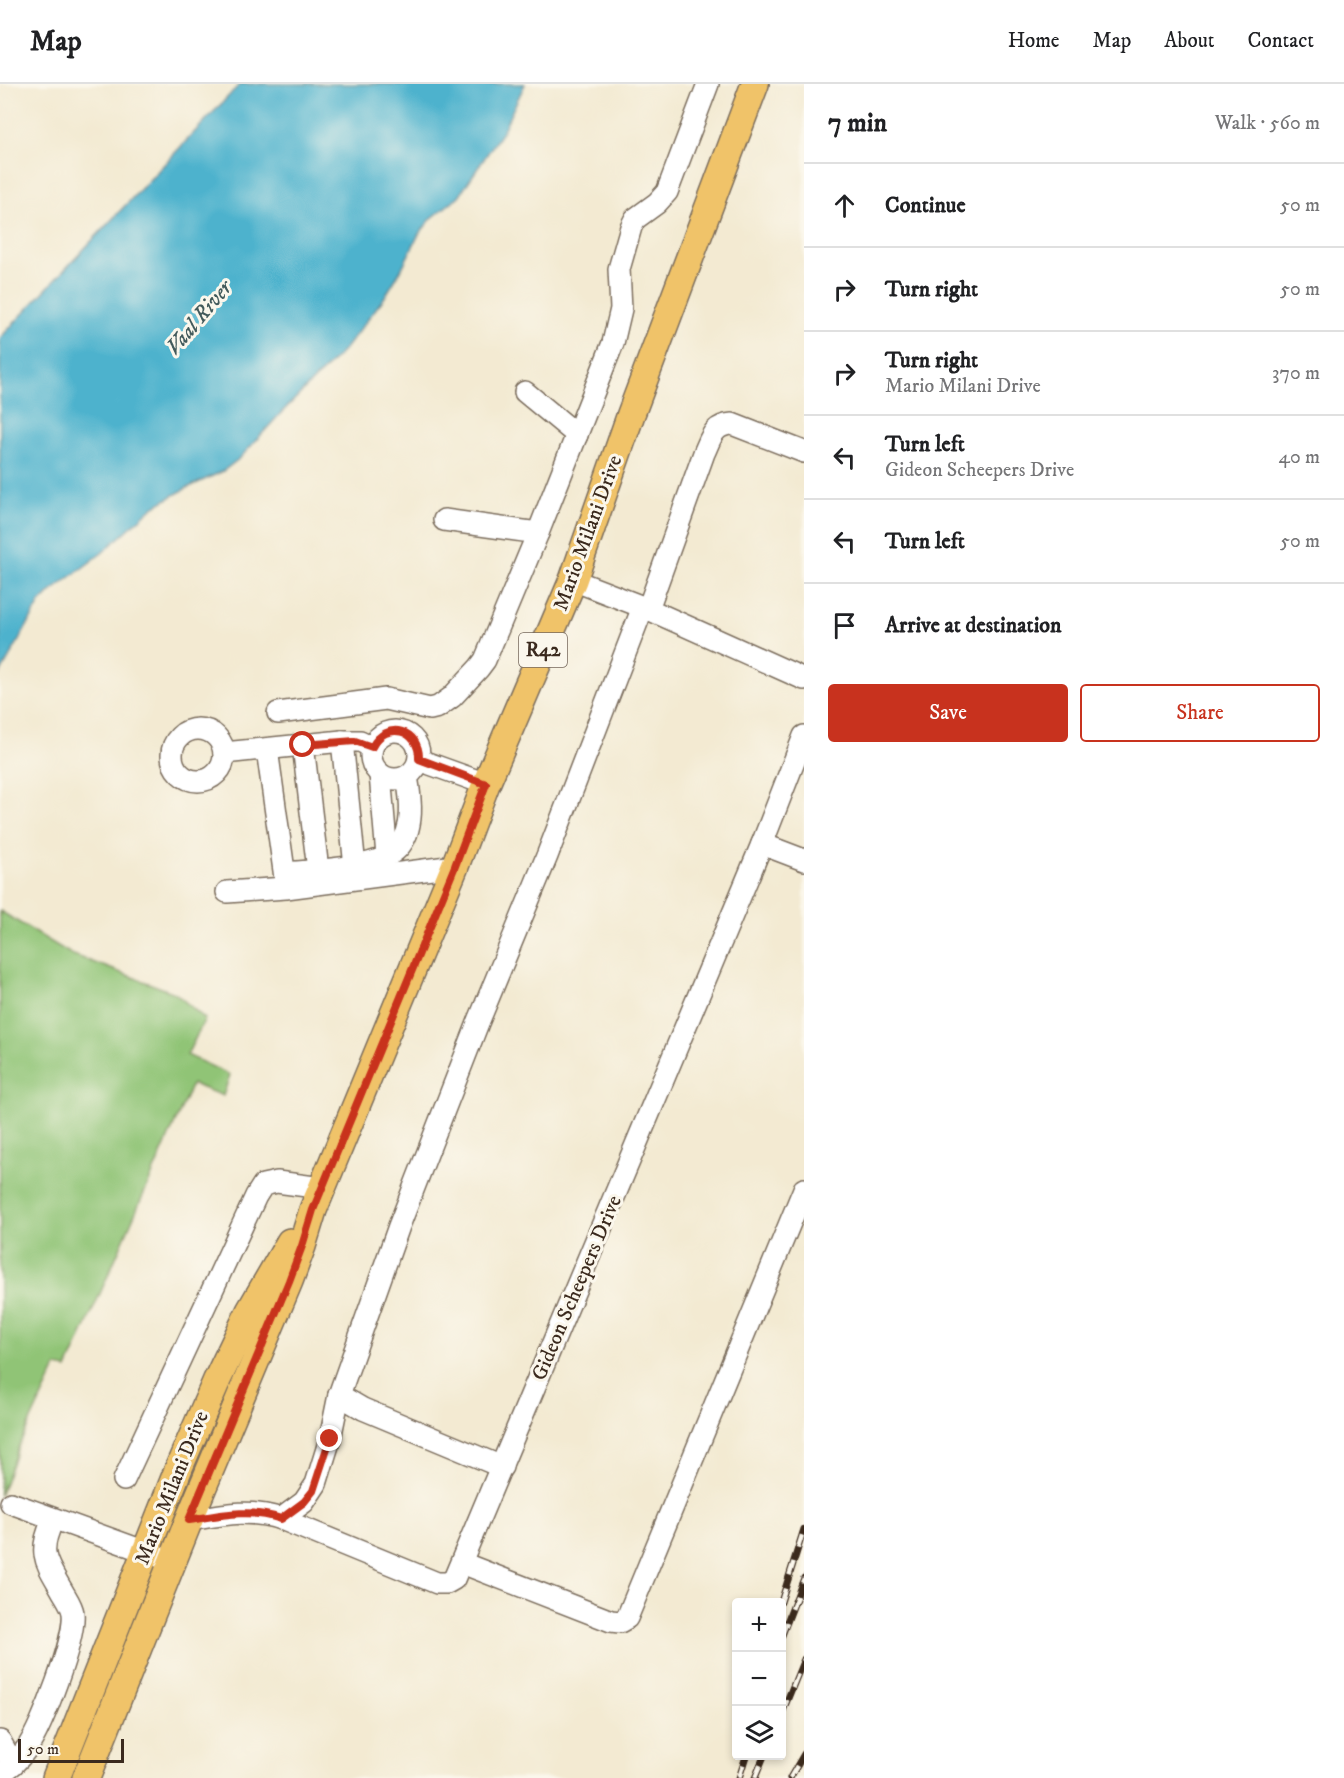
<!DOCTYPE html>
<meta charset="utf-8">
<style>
:root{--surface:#fff;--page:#f6f6f6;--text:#202124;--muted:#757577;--line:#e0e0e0;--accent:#c8321e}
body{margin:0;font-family:"IM FELL DW Pica",serif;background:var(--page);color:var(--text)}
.controls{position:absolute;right:18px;bottom:18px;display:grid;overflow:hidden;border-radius:6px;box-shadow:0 3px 9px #0003}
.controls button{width:54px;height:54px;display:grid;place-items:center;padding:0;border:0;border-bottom:2px solid var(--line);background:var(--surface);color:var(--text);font:30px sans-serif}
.scale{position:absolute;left:18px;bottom:15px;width:106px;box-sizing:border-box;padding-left:6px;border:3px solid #3b2a1e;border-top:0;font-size:16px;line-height:21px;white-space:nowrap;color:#3b2a1e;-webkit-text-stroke:4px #fbf7ec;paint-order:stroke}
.stop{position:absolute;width:18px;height:18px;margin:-14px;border:4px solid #c8321e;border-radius:50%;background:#fff}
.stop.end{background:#c8321e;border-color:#fff;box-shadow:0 2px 6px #0008}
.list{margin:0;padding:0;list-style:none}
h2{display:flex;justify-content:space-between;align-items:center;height:78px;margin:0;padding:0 24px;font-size:26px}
h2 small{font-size:20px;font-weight:400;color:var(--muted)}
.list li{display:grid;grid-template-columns:39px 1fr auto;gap:18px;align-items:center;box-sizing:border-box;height:84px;padding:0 24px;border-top:2px solid var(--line)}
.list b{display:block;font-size:22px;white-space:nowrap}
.list p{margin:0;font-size:20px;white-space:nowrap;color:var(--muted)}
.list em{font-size:20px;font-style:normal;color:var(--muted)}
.actions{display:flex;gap:12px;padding:18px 24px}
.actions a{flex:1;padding:14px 0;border:2px solid var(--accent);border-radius:6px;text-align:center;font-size:21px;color:var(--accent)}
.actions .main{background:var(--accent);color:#fff}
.icon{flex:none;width:33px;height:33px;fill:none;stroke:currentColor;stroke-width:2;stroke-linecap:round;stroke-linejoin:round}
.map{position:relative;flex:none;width:804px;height:1694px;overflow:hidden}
header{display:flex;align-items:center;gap:36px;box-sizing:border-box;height:84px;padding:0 30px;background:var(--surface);border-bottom:2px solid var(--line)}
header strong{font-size:28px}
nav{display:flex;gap:33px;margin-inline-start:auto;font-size:21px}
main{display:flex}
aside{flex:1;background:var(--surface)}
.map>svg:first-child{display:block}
</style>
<header>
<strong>Map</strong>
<nav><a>Home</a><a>Map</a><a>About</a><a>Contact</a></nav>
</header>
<main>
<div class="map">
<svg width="804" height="1694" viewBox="0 0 804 1694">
<rect width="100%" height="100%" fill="#fbf7ec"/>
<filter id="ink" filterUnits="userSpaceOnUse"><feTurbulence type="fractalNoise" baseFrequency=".0167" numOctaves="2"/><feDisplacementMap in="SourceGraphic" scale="12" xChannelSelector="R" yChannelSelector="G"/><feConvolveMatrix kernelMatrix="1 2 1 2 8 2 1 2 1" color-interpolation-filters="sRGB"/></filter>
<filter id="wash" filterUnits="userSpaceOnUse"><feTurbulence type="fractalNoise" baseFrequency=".008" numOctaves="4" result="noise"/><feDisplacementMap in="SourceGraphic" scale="24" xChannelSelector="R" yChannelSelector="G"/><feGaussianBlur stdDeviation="1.35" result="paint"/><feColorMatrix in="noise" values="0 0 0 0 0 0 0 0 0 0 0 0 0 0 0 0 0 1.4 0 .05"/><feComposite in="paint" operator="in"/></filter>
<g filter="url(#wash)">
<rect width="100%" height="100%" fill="#f3ead2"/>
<polygon fill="#90c476" stroke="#66774a" stroke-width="1.5" points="0,827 71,870 175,909 205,935 187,971 230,991 223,1012 192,1000 67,1285 56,1283 17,1366 0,1412"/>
<polygon fill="#4eb2cd" stroke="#446e76" stroke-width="1.5" points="240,0 525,0 502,48 459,112 432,134 419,150 400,188 384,214 344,266 281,329 240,374 223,387 185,405 153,423 102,469 52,507 40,519 0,590 0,254"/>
</g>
<g filter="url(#ink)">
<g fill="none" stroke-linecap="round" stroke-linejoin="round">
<g stroke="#7b6d5d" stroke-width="24">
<g id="minor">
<polyline points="525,308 577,351"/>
<polyline points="444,436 538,449"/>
<polyline points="573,496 648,525 804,595"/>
<path d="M 648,525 L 704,369 C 711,354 713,341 732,340 L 804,368"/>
<polyline points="278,629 386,615 430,625 438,623 452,613 479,584 485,576 538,449 613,259 621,225 619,185 631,143 635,135 657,119 667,108 708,0"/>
<circle cx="198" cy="671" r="26"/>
<circle cx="395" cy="671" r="24"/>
<polyline points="342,657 355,783"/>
<polyline points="303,661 318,786"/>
<polyline points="267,665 286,801"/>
<polyline points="224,669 342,657 360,657 372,663"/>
<polyline points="419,676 486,700"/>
<polyline points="380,690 387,772"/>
<polyline points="762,760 804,776"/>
<path d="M 285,789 C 313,786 378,786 398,764 C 415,745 411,715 407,692"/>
<polyline points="227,808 286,804 455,782"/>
<polyline points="339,1311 363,1325 502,1383"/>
<polyline points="124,1396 256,1112 263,1101 277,1098 322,1104"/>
<polyline points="11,1419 160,1473"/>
<polyline points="281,1435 304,1418 316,1400 330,1355 339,1311 399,1142 478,939 547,772 643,523"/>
<path d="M 189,1436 C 220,1431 250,1424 281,1435 L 437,1499 L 447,1499 L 454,1495 L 762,760 L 804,652"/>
<polyline points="462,1479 611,1537 620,1538 627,1534 804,1105"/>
<polyline points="0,1657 13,1680"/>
<path d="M 0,1689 C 11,1684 20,1674 27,1664 C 42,1643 76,1554 73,1529 C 72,1522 67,1515 63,1508 C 46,1478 37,1470 53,1436"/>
</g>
</g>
<g stroke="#7b6d5d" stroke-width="30">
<g id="major">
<polyline points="56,1694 180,1381 217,1296 250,1227 290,1158"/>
<polyline points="86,1694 189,1436 289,1197 302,1162 313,1126 455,782 486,700 573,496 631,330 755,0"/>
</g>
</g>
<use href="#minor" stroke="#fff" stroke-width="21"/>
<use href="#major" stroke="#f0c369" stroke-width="27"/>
<g stroke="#3b2a1e" stroke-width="7">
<g id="rail">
<polyline points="781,1518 804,1445"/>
<polyline points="782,1551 804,1494"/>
<polyline points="782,1629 804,1575"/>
<polyline points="739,1694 746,1672"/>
<polyline points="755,1694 764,1672"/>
<polyline points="790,1694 804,1670"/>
</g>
</g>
<use href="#rail" stroke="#fbf7ec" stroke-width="4.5" stroke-dasharray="14" stroke-linecap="butt"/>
</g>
</g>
<g fill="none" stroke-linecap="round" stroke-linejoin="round" filter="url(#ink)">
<path stroke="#c8321e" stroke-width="8" d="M 303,661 L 355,657 L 372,663 C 386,636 420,645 419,675 L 486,700 L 455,782 L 313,1126 L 302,1162 L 289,1197 L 189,1436 C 220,1431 251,1424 281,1435 L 304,1418 L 313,1407 L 330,1355"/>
</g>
<g text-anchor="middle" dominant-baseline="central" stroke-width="6" stroke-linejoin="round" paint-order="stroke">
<rect fill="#fbf7ec" stroke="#75685c" stroke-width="1.5" x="519" y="549" width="48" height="34" rx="4.5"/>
<g font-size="20" font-weight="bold" fill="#3b2a1e">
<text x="543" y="566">R42</text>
</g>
<g font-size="21" fill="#3b2a1e" stroke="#fbf7ec">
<text transform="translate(588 449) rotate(-70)">Mario Milani Drive</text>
<text transform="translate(577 1204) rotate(-67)">Gideon Scheepers Drive</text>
<text transform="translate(172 1404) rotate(-68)">Mario Milani Drive</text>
</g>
<g font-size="22" font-style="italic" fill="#425a5b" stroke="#fbf7ec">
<text transform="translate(199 234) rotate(-50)">Vaal River</text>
</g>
</g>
</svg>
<div class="controls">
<button>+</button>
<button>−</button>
<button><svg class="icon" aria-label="layers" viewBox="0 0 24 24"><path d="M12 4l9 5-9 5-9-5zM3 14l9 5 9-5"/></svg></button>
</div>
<div class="scale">50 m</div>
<div class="stop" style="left:303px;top:661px"></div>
<div class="stop end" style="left:330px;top:1355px"></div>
</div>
<aside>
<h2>7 min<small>Walk · 560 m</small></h2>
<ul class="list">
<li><svg class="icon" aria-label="ahead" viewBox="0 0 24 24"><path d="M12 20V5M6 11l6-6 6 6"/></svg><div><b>Continue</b></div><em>50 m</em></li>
<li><svg class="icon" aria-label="right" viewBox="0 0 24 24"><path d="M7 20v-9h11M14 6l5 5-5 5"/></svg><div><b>Turn right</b></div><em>50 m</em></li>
<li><svg class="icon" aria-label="right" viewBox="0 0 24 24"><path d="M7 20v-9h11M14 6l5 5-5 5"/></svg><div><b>Turn right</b><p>Mario Milani Drive</p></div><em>370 m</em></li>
<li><svg class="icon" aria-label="left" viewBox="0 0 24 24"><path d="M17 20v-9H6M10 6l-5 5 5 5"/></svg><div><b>Turn left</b><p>Gideon Scheepers Drive</p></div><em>40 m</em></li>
<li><svg class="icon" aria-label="left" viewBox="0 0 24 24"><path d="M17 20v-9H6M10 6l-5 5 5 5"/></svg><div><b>Turn left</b></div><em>50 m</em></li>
<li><svg class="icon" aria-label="arrive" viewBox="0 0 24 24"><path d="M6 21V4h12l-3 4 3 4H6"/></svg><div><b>Arrive at destination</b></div></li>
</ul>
<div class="actions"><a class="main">Save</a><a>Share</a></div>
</aside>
</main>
